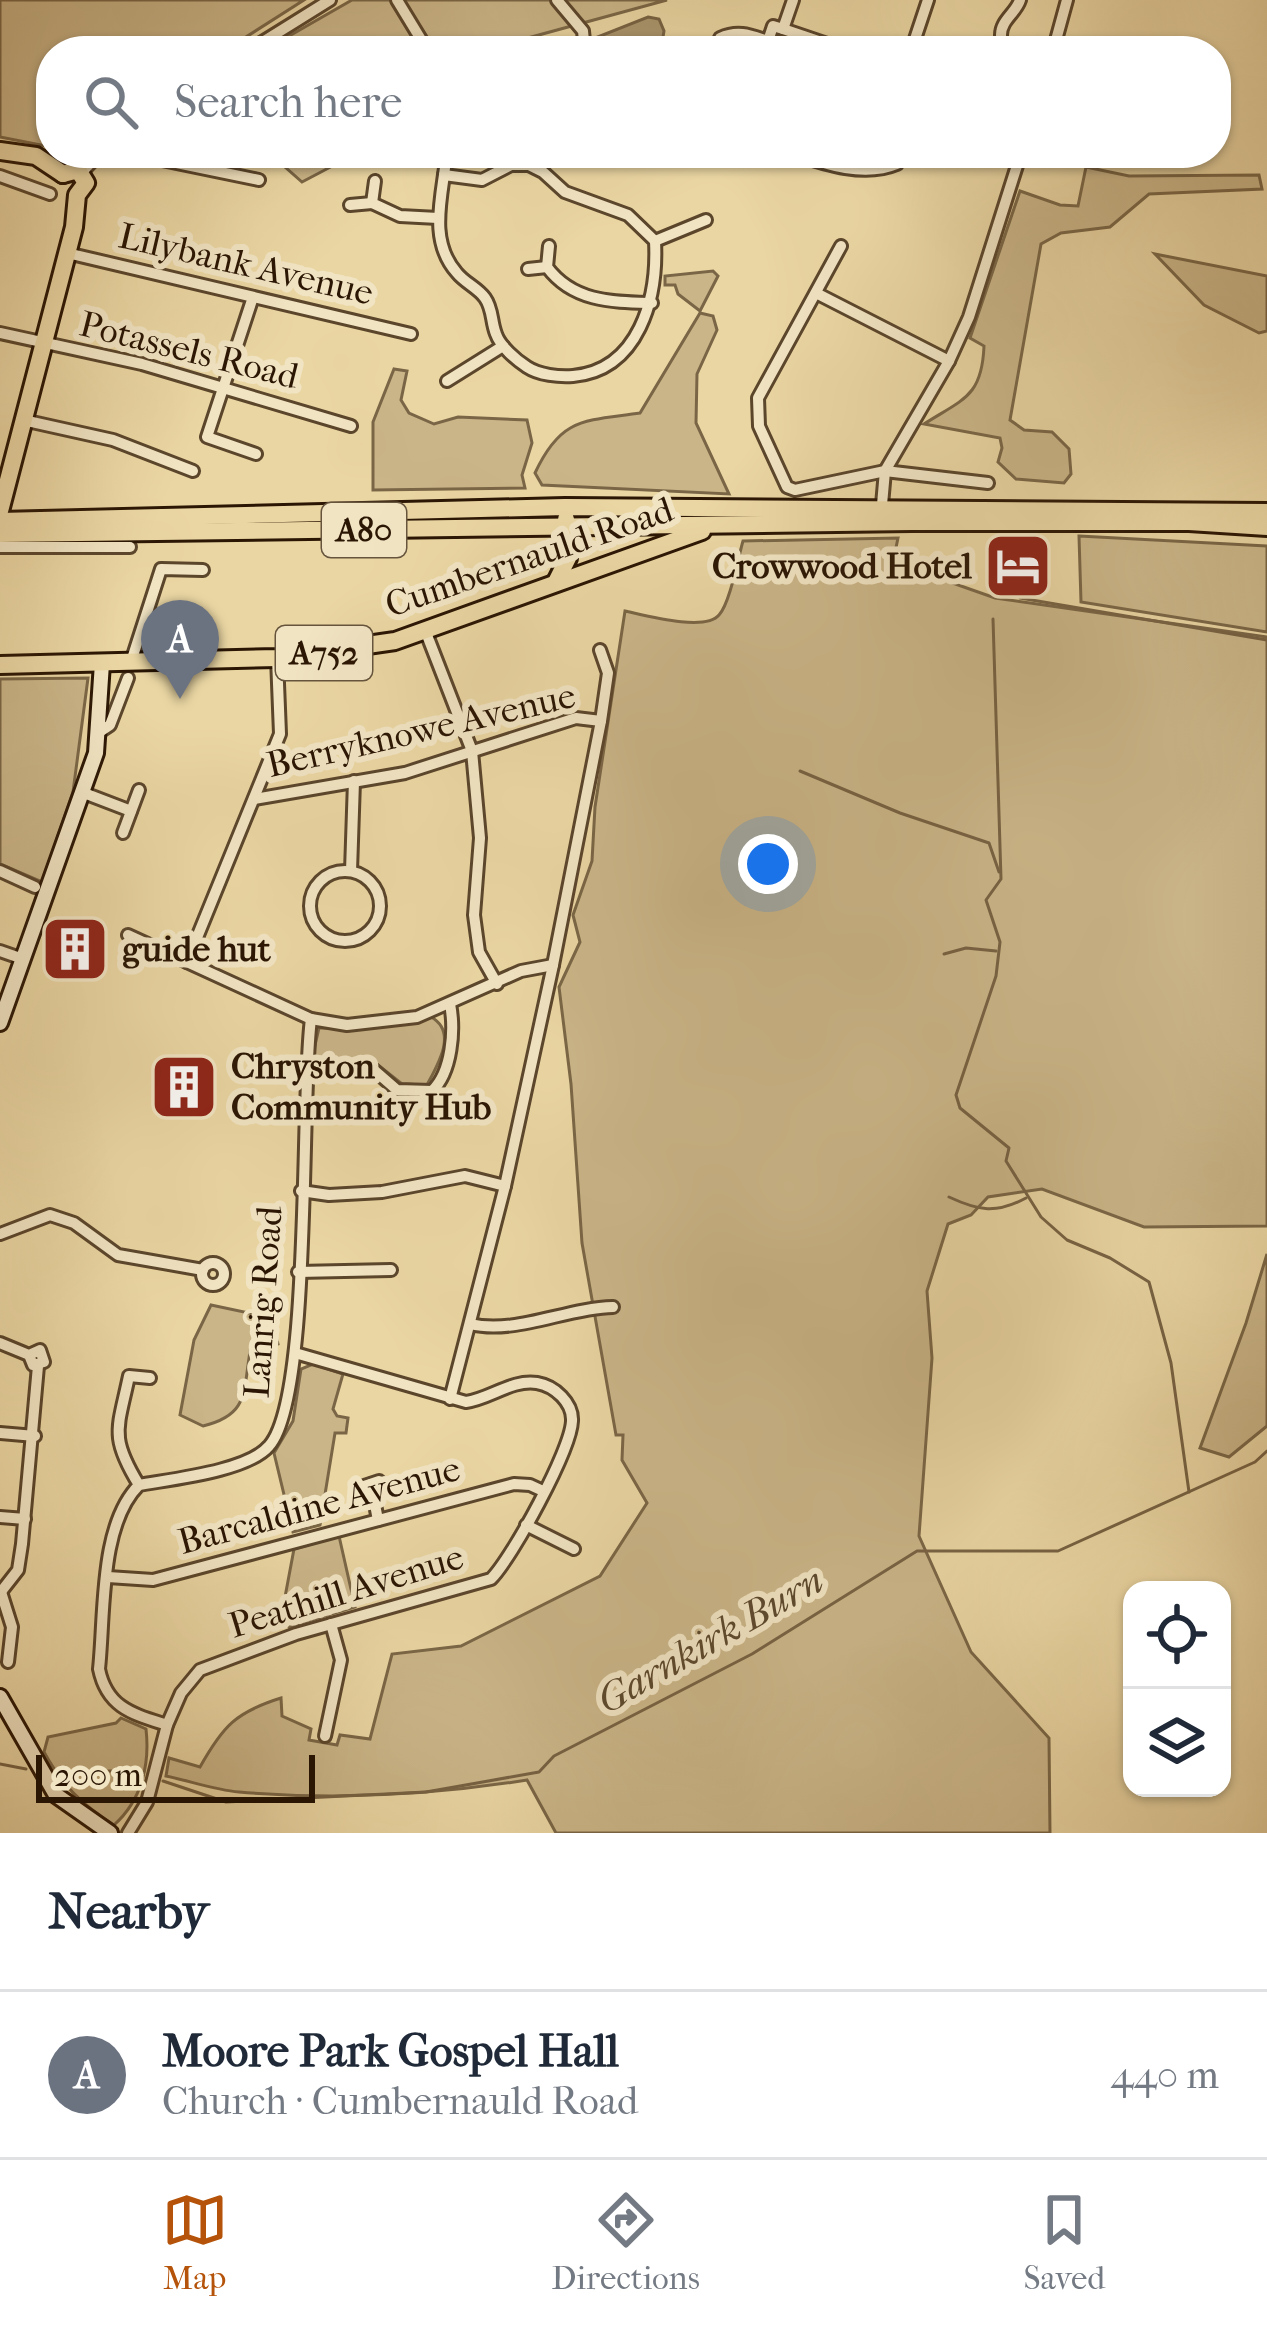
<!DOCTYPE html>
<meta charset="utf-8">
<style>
:root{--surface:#fff;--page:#f2f2f3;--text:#1f2937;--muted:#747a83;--line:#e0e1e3;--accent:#b45309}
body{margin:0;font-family:"IM FELL French Canon",serif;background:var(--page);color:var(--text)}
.controls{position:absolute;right:36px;bottom:36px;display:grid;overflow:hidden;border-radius:24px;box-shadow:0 3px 9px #0004}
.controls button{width:108px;height:108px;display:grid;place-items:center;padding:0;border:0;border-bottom:3px solid var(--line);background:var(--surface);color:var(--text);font:60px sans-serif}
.scale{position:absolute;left:36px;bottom:30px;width:279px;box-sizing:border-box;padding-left:12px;border:6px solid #2b1604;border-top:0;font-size:33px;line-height:42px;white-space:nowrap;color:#2b1604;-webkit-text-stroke:9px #f1e4c3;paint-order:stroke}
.you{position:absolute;left:768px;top:864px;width:42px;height:42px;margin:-30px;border:9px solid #fff;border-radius:50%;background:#1a73e8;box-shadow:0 0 0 18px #1a73e833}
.badge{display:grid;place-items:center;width:78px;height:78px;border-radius:50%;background:var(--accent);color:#fff;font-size:39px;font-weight:700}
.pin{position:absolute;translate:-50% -99px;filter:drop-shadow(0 3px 6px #0008)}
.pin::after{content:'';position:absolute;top:63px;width:42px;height:36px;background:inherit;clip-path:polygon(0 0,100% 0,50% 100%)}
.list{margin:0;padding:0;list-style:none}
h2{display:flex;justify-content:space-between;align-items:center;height:156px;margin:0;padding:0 48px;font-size:51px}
h2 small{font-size:39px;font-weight:400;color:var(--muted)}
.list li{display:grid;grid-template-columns:78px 1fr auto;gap:36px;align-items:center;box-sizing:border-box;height:168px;padding:0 48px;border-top:3px solid var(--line)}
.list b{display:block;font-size:45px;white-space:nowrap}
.list p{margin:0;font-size:39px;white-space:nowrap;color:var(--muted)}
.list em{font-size:39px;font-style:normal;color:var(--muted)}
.icon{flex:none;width:66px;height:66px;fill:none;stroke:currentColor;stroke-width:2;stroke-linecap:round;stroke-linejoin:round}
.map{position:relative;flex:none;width:1267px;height:1833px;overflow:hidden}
.search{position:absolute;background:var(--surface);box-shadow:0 3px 9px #0004;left:36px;right:36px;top:36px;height:132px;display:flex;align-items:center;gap:30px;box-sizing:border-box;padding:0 42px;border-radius:48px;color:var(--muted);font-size:45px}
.sheet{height:324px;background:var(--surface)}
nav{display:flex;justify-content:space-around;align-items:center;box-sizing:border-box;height:168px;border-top:3px solid var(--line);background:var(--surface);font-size:33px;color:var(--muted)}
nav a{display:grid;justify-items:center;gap:6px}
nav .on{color:var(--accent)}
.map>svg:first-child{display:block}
</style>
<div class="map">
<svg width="1267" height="1833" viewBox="0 0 1267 1833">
<rect width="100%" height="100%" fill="#ead6a3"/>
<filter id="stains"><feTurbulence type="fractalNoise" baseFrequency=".00167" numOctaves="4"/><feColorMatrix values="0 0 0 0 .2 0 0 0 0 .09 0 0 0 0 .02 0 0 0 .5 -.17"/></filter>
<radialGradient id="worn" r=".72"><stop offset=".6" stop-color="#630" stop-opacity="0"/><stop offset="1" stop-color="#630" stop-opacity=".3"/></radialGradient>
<g fill="#cab588" stroke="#7a6646" stroke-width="3">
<polygon points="0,0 304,0 224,51 51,51 51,147 0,137"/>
<polygon points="352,0 667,0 480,51 263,51"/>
<polygon points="278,153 357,153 302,182 284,166"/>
<path d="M 1086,167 L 1129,176 L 1259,175 L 1262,189 L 1149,194 L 1110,227 L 1061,233 L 1041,244 L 1010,420 L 1024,430 L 1052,432 L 1069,449 L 1071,474 L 1064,483 L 1016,479 L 998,462 L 1002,448 L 1000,438 L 924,424 C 963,399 982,397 984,346 L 970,338 L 1020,191 L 1060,205 L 1078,206 Z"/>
<polygon points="1155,254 1267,276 1267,331 1259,333 1204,305"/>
<polygon points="713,271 718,276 700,311 678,294 675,285 665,285 665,276"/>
<path d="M 700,313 L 713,316 L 717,330 L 697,374 L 696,423 L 729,494 L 542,485 L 535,473 C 561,417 584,421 640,413 Z"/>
<polygon points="394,369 407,371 401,400 409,413 434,424 458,417 527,420 532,443 522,475 525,488 373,490 373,422"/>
<polygon points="1079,536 1267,546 1267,632 1081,602"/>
<path d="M 898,538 L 893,562 L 995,598 L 1267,637 L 1267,1226 L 1144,1227 L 1042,1189 L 988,1197 L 971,1215 L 948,1224 L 927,1291 L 932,1358 L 919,1536 L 971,1652 L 1049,1738 L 1050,1833 L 556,1833 L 527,1780 C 433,1795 333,1800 239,1792 C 215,1790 190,1781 166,1776 L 169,1758 L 200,1767 C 223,1726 236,1712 281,1698 L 282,1716 L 311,1729 L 309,1740 L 337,1745 L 340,1735 L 370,1739 L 392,1654 L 461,1646 L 600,1576 L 647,1503 L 622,1460 L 623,1435 L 616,1435 L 582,1243 L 571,1084 L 559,987 L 580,942 L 573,915 L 592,861 L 595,807 L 625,611 C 644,615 705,632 719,615 C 730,603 738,558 743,541 Z"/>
<polygon points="88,678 73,792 42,882 0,864 0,679"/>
<path d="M 431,1017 C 458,1032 438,1064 427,1085 L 402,1084 L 373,1061 L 316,1057 L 313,1054 L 319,1028 L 350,1028 Z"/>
<polygon points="1267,1254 1267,1426 1229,1457 1200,1448 1246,1323"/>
<path d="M 211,1305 L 272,1318 L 278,1344 L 250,1352 C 243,1392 249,1415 203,1426 L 180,1415 L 194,1340 Z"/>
<polygon points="313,1364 343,1374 333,1409 337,1416 348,1418 346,1433 335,1433 320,1525 293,1532 274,1453 293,1421 301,1369"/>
<polygon points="339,1536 355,1607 289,1627 282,1613 294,1549"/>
<path d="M 121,1718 L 146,1729 C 150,1764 142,1800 114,1825 C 82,1805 62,1785 44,1752 L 48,1737 L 116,1723 Z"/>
</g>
<polygon fill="#a9956d" stroke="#776243" stroke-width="3" points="648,17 659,19 664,31 662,43 643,51 595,51 595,38"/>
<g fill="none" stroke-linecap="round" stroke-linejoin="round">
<g stroke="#776243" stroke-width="3">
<polyline points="1020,598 1267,640"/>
<polyline points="993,619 1001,879 986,900 1000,942 996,976 956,1095 960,1108 1009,1148 1006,1161 1041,1217 1067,1240 1110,1258 1149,1282 1171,1363 1189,1492"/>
<polyline points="800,771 900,813 989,843 999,872"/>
<polyline points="944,954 966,948 996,951"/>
<path d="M 949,1197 C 979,1211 996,1214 1026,1198"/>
<polyline points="0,1764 26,1769"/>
<path d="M 54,1774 C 85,1773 114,1767 143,1775"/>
<polyline points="163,1781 226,1802 426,1792 539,1772 554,1756 752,1654 917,1551 1058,1551 1255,1462 1267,1451"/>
</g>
<g stroke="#5b462c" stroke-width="16">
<g id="minor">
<polyline points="397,0 428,51"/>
<polyline points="557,0 583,31 585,51"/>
<polyline points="783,29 848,51"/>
<polyline points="248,51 330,0"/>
<path d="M 715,51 L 720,38 C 738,30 750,35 768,41 L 773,26 L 783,29 L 793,0"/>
<polyline points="911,51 928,0"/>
<path d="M 1003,51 C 1003,46 1001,41 1001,35 C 1001,20 1016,13 1020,0"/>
<polyline points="1053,51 1067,0"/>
<polyline points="128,153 259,180"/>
<path d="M 791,153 C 824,164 864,178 897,164 L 903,153"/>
<polyline points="941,153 964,160 975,153"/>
<path d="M 511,165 L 529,165 L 543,172 L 565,192 L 628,215 L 655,241 C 658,298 639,370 573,376 C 559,377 539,375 527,367 C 516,360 500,346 496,334 C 491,322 493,309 485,298 C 478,288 465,283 457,273 C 432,245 439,209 444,175 L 482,180 Z"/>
<polyline points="82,172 100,153"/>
<polyline points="444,175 447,153"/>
<polyline points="0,176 50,194"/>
<polyline points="375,181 372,203 400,216 438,218"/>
<polyline points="350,205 372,203"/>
<polyline points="655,241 706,220"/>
<path d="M 549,246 L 547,267 C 573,302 612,302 652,303"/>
<polyline points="841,246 758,398 759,426 787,487 795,490 885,471 988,483"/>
<polyline points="67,253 411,334"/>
<polyline points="528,269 547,267"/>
<polyline points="816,293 949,361"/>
<polyline points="253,297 207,437 256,454"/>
<polyline points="0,333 142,364 351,426"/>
<polyline points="447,381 503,346"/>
<polyline points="23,420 113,440 193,471"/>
<polyline points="881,516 885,471 949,361 969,317 1021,153"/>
<polyline points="0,547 130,547"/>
<polyline points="425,630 472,751 480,838 474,915 479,952 497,984"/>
<polyline points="131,662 161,569 203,570"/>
<polyline points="98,733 110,725 128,678"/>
<polyline points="84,793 131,811"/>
<polyline points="254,799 405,773 576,718 601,721"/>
<polyline points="123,833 139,790"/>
<circle cx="345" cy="906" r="35"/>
<polyline points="0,871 35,887"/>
<polyline points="351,871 354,781"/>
<polyline points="128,935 311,1019 347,1025 417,1017 521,971 553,965"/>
<polyline points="0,951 23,959"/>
<polyline points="187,962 280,734 277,658"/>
<path d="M 306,1068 L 374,1070 L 397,1090 L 432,1091 C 452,1072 455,1030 450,1004"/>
<polyline points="301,1191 329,1195 382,1192 465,1176 505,1186"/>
<polyline points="0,1234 50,1215 74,1223 118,1255 203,1270"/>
<circle cx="213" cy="1274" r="11"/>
<polyline points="298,1272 391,1270"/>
<path d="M 470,1324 C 515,1335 566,1308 613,1307"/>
<polyline points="0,1343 29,1355 33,1365 44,1362 40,1350 29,1355"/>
<polyline points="450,1399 505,1186 553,965 601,721 608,673 600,650"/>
<polyline points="0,1433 35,1436"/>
<polyline points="371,1484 378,1520"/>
<path d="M 139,1485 C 109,1436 118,1429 129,1376 L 150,1378"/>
<polyline points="361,1487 379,1481"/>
<polyline points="0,1517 25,1519"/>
<polyline points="526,1525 574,1549"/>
<polyline points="108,1577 153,1580 514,1484 530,1485 543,1491"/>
<polyline points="1,1592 12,1627 8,1662"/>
<polyline points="0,1593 18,1570 22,1544 38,1366"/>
<path d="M 167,1725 C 133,1714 107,1708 99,1669 C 105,1614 99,1525 139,1485 C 172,1479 248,1471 269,1446 C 312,1398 300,1101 311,1019"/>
<polyline points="325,1736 341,1660 331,1624"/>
<path d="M 128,1833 L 147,1802 L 167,1725 L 181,1693 L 200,1670 L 296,1634 L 491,1579 C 512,1558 571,1450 572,1421 C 573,1403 555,1386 537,1383 C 512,1379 490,1399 466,1402 L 295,1353"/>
</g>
</g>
<g stroke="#2b1604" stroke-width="20">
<g id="secondary">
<polyline points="0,1023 96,753 102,663"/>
<polyline points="0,1697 56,1795 110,1833"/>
</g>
</g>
<g stroke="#2b1604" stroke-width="22">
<g id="primary">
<polyline points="0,151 36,156 63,174"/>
<polyline points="0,511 74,227 77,195 86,183 78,170 63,174"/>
<polyline points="0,521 565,507 1267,512"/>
<polyline points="0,534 912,522 1189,522 1267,527"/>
<polyline points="557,580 568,558 566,519"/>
<polyline points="0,665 277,658 395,641 702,531"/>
</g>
</g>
<use href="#minor" stroke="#f1e4c3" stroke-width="10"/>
<use href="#secondary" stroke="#f1e4c3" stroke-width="14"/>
<use href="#primary" stroke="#ead6a3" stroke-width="16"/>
</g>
<defs>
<g id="hotel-square" transform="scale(3.45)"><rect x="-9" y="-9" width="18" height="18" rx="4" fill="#8f2418" stroke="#f1e4c3"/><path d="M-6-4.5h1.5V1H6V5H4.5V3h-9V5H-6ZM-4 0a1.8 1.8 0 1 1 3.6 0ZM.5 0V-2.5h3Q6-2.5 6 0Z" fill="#fff"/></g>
<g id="building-square" transform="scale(3.45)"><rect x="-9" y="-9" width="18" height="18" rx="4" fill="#8f2418" stroke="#f1e4c3"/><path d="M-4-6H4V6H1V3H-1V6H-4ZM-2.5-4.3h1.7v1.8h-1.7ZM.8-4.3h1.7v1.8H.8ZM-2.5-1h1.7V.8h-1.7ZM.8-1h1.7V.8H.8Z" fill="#fff"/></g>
</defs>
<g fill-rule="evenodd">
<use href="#hotel-square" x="1018" y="566"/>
<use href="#building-square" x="75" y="949"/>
<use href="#building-square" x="184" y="1087"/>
</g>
<g text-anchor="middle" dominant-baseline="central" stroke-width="12" stroke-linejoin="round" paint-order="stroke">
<g fill="#f1e4c3" stroke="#66543d" stroke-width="3">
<rect x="322" y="503" width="84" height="54" rx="9"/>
<rect x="276" y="626" width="96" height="54" rx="9"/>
</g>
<g font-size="33" font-weight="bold" fill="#2b1604">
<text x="364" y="530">A80</text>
<text x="324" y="653">A752</text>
</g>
<g font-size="36" fill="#2b1604" stroke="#f1e4c3">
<text transform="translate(246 264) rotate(13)">Lilybank Avenue</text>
<text transform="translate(189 350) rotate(14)">Potassels Road</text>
<text transform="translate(529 557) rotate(-19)">Cumbernauld Road</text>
<text transform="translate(421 730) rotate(-13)">Berryknowe Avenue</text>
<text transform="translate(263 1302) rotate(-86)">Lanrig Road</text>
<text transform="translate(319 1505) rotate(-15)">Barcaldine Avenue</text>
<text transform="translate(346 1591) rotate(-17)">Peathill Avenue</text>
</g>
<g font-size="36" font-weight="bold" fill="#2b1604" stroke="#f1e4c3" text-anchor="start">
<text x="972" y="566" text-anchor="end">Crowwood Hotel</text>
<text x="122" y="949">guide hut</text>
<text x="231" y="1066">Chryston<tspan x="231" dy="41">Community Hub</tspan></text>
</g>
<g font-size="39" font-style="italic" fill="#5d492e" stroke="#f1e4c3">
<text transform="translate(710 1640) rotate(-30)">Garnkirk Burn</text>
</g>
</g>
<rect width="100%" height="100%" filter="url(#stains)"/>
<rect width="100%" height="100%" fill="url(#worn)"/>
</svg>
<div class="controls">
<button><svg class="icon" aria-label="locate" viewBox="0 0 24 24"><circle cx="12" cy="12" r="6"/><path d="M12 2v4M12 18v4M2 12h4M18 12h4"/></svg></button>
<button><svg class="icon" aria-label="layers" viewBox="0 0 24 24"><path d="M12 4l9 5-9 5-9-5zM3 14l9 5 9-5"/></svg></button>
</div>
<div class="scale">200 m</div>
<div class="you"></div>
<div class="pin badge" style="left:180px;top:699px;background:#6b7280">A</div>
<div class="search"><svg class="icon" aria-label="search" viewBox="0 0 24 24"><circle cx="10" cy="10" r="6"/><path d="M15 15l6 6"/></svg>Search here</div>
</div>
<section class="sheet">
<h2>Nearby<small></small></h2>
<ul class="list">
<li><span class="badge" style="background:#6b7280">A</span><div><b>Moore Park Gospel Hall</b><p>Church · Cumbernauld Road</p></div><em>440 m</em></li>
</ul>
</section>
<nav>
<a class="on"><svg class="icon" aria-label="map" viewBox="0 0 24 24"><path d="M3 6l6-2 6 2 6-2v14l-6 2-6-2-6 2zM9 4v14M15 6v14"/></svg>Map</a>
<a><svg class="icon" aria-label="directions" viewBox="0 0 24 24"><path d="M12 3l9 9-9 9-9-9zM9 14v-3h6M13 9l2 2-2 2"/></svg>Directions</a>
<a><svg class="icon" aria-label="saved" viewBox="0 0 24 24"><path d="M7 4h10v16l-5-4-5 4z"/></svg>Saved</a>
</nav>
